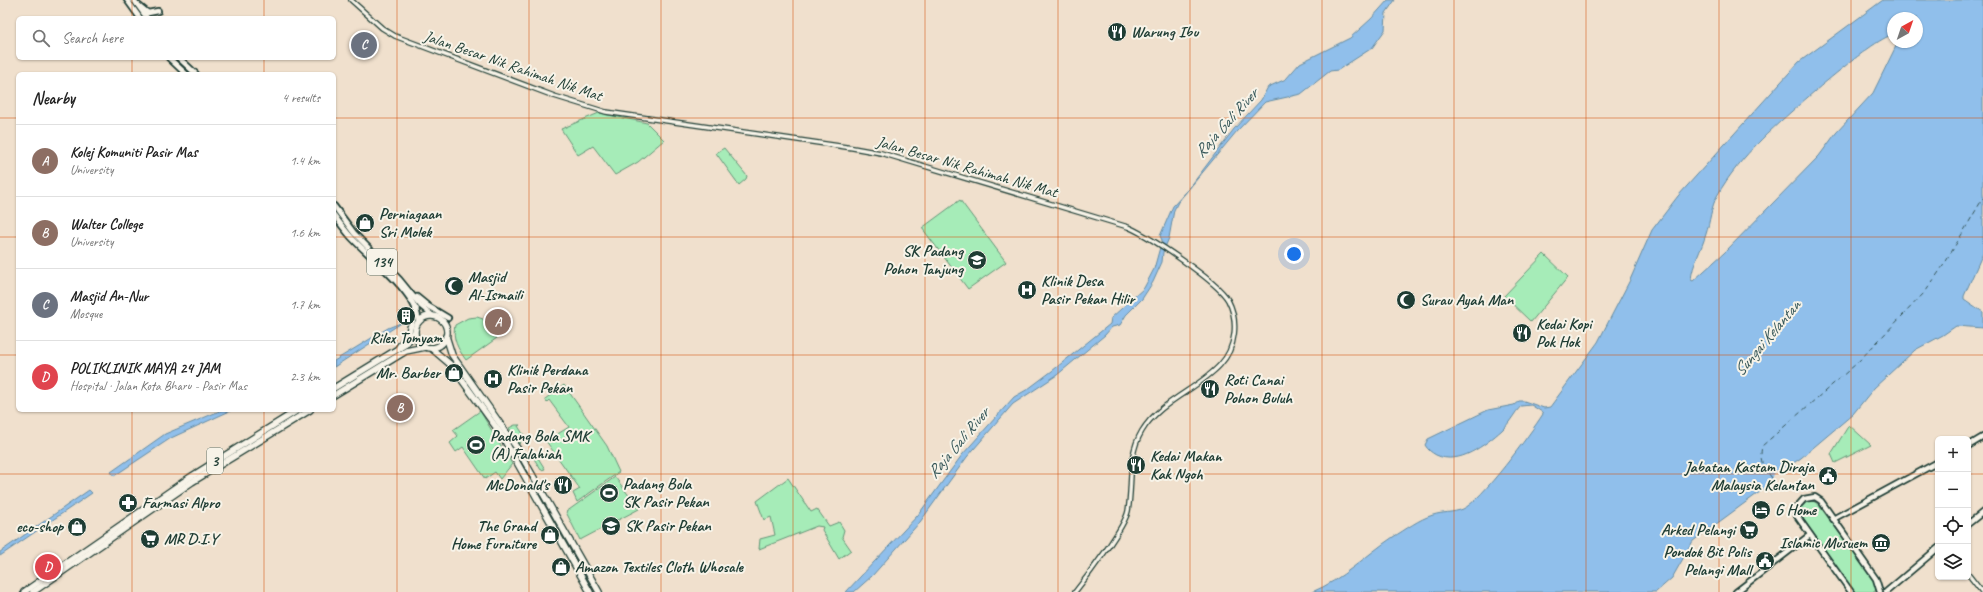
<!DOCTYPE html>
<meta charset="utf-8">
<style>
:root{--surface:#fff;--page:#f6f6f6;--text:#222;--muted:#767676;--line:#e0e0e0;--accent:#111827}
body{margin:0;font-family:Caveat,sans-serif;background:var(--page);color:var(--text)}
.controls{position:absolute;right:12px;bottom:12px;display:grid;overflow:hidden;border-radius:6px;box-shadow:0 1px 3px #0004}
.controls button{width:36px;height:36px;display:grid;place-items:center;padding:0;border:0;border-bottom:1px solid var(--line);background:var(--surface);color:var(--text);font:20px sans-serif}
.compass{position:absolute;left:1887px;top:12px;width:36px;height:36px;border-radius:50%;background:var(--surface);box-shadow:0 1px 3px #0004;rotate:40deg}
.you{position:absolute;left:1294px;top:254px;width:14px;height:14px;margin:-10px;border:3px solid #fff;border-radius:50%;background:#1a73e8;box-shadow:0 0 0 6px #1a73e833}
.badge{display:grid;place-items:center;width:26px;height:26px;border-radius:50%;background:var(--accent);color:#fff;font-size:13px;font-weight:700}
.pin{position:absolute;translate:-50% -50%;border:2px solid #fff;box-shadow:0 1px 4px #0006}
.list{margin:0;padding:0;list-style:none}
h2{display:flex;justify-content:space-between;align-items:center;height:52px;margin:0;padding:0 16px;font-size:17px}
h2 small{font-size:13px;font-weight:400;color:var(--muted)}
.list li{display:grid;grid-template-columns:26px 1fr auto;gap:12px;align-items:center;box-sizing:border-box;height:72px;padding:0 16px;border-top:1px solid var(--line)}
.list b{display:block;font-size:15px;white-space:nowrap}
.list p{margin:0;font-size:13px;white-space:nowrap;color:var(--muted)}
.list em{font-size:13px;font-style:normal;color:var(--muted)}
.icon{flex:none;width:22px;height:22px;fill:none;stroke:currentColor;stroke-width:2;stroke-linecap:round;stroke-linejoin:round}
.map{position:relative;flex:none;width:1983px;height:592px;overflow:hidden}
.search{position:absolute;background:var(--surface);box-shadow:0 1px 3px #0004;left:16px;top:16px;width:320px;height:44px;display:flex;align-items:center;gap:10px;box-sizing:border-box;padding:0 14px;border-radius:6px;color:var(--muted);font-size:15px}
.panel{position:absolute;background:var(--surface);box-shadow:0 1px 3px #0004;left:16px;top:72px;width:320px;height:340px;border-radius:6px}
.map>svg:first-child{display:block}
</style>
<div class="map">
<svg width="1983" height="592" viewBox="0 0 1983 592">
<rect width="100%" height="100%" fill="#f0e0cd"/>
<filter id="ink" filterUnits="userSpaceOnUse"><feTurbulence type="fractalNoise" baseFrequency=".025" numOctaves="2"/><feDisplacementMap in="SourceGraphic" scale="8" xChannelSelector="R" yChannelSelector="G"/><feConvolveMatrix kernelMatrix="1 2 1 2 8 2 1 2 1" color-interpolation-filters="sRGB"/></filter>
<g filter="url(#ink)">
<g fill="#a6ecb8" stroke="#629476">
<polygon points="599,113 647,123 664,140 638,162 615,175 593,146 578,155 561,129"/>
<polygon points="724,148 747,176 746,179 739,185 716,153"/>
<polygon points="960,200 1006,262 968,289 922,228"/>
<polygon points="1544,254 1568,277 1531,322 1504,296"/>
<path d="M 477,317 L 483,319 L 497,338 L 466,360 C 458,349 452,339 455,325 L 468,318 Z"/>
<polygon points="564,385 607,446 619,472 577,502 573,493 580,489 546,441 569,427 549,400 547,402 545,399"/>
<polygon points="480,411 512,464 500,479 495,472 485,479 463,447 456,452 450,443 458,436 453,430"/>
<polygon points="515,425 520,425 518,426 525,437 519,444 509,428"/>
<polygon points="1849,425 1871,445 1835,463 1831,454"/>
<polygon points="535,453 545,469 541,470 533,457"/>
<polygon points="615,477 639,509 580,540 566,512"/>
<polygon points="788,478 811,512 817,509 829,526 839,522 844,530 842,537 851,550 839,559 822,530 823,527 817,526 759,549 760,539 775,535 771,517 764,520 757,501"/>
<polygon points="1808,501 1813,501 1818,504 1874,580 1876,586 1875,592 1854,592 1801,516 1801,507"/>
</g>
<g fill="#90bfeb" stroke="#638ba2" fill-rule="evenodd">
<polygon points="1388,0 1395,0 1386,13 1385,30 1372,48 1338,70 1330,71 1301,94 1265,102 1237,131 1178,202 1174,210 1169,238 1163,252 1162,262 1153,282 1142,299 1126,315 1120,325 1112,327 1105,335 1057,375 1013,404 967,457 920,522 872,576 854,592 846,592 918,515 962,455 1014,397 1028,389 1052,371 1110,324 1111,318 1144,288 1154,269 1162,240 1160,236 1173,206 1187,191 1234,129 1261,100 1268,87 1286,79 1300,63 1350,38 1371,19"/>
<path d="M 1883,0 L 1983,0 L 1983,253 L 1964,296 L 1964,299 L 1983,312 L 1983,328 L 1956,326 L 1943,335 L 1915,350 L 1874,388 L 1853,414 L 1801,458 L 1780,472 L 1778,470 L 1768,486 L 1693,541 L 1672,578 L 1656,592 L 1312,592 C 1342,580 1366,555 1393,537 C 1405,530 1419,519 1433,515 C 1442,512 1453,513 1463,509 C 1481,501 1531,433 1543,414 L 1542,412 L 1531,405 L 1521,406 C 1514,413 1510,423 1502,430 C 1485,445 1459,466 1436,455 C 1431,452 1428,450 1425,445 L 1428,439 L 1488,410 L 1514,405 L 1519,401 L 1524,401 L 1544,408 L 1550,407 L 1598,342 L 1630,280 L 1652,230 L 1678,196 L 1799,62 ZM 1893,18 L 1917,18 L 1917,42 L 1898,42 L 1873,93 L 1836,133 L 1819,156 L 1724,253 L 1693,281 L 1691,280 C 1692,265 1702,249 1706,234 C 1710,222 1711,207 1717,196 C 1728,176 1744,157 1760,141 C 1777,123 1875,36 1893,35 Z"/>
<polygon points="403,322 334,367 334,361 388,328"/>
<polygon points="222,410 232,410 171,438 114,476 111,472 165,434"/>
<polygon points="89,490 92,493 0,556 0,552"/>
</g>
<polygon fill="#f0e0cd" points="1794,462 1795,464 1781,474 1777,473 1773,481 1772,479 1775,472 1778,470 1780,472"/>
<g fill="none" stroke-linecap="round" stroke-linejoin="round">
<path stroke="#365759" stroke-width="1" stroke-dasharray="5 4" stroke-linecap="butt" d="M 1772,478 C 1763,466 1759,462 1762,446 L 1856,364 L 1926,291 L 1945,263 L 1983,198"/>
<g stroke="#1f3d34" stroke-width="6">
<g id="minor">
<path d="M 351,0 L 382,28 L 395,36 L 554,96 L 606,112 L 853,148 L 881,153 L 1128,227 C 1149,236 1217,281 1228,300 C 1239,321 1236,348 1220,365 C 1197,390 1160,401 1142,431 C 1127,456 1133,484 1128,511 C 1125,527 1087,577 1075,592"/>
<polyline points="1968,574 1982,592"/>
</g>
</g>
<g stroke="#1f3d34" stroke-width="8">
<g id="major">
<polyline points="127,0 140,18"/>
<polyline points="134,0 147,18"/>
<polyline points="137,4 148,13 158,11"/>
<polyline points="169,58 186,74"/>
<polyline points="179,58 196,74"/>
<polyline points="334,206 354,233 399,279 421,306 433,316"/>
<path d="M 334,215 C 339,222 345,230 351,237 C 368,256 421,296 418,322"/>
<polyline points="417,297 428,306 448,318"/>
<polyline points="1968,446 1983,437"/>
<polyline points="1833,519 1938,462"/>
<polyline points="1968,524 1983,512"/>
<polyline points="1736,592 1810,535"/>
<polyline points="1851,592 1797,516 1796,508 1804,499 1815,497 1821,501 1876,579 1880,592"/>
<polyline points="1886,592 1938,548"/>
</g>
</g>
<g stroke="#1f3d34" stroke-width="8">
<g id="highway">
<circle cx="431" cy="332" r="16"/>
<polyline points="446,336 452,355 517,448 599,592"/>
<polyline points="399,347 408,334 416,309"/>
<polyline points="431,348 451,365 501,434 590,592"/>
<polyline points="334,388 406,344 414,333"/>
<polyline points="334,395 406,351 425,347"/>
<polyline points="24,592 189,478 298,410"/>
<polyline points="33,592 192,482 310,410"/>
</g>
</g>
<use href="#minor" stroke="#f7f3e8" stroke-width="3.5"/>
<use href="#major" stroke="#f7f3e8" stroke-width="4.5"/>
<use href="#highway" stroke="#f7f3e8" stroke-width="5.5"/>
</g>
</g>
<path fill="none" stroke="#d45610" stroke-width="1" stroke-opacity="0.55" d="M 132,0 L 132,18M 264,0 L 264,18M 397,0 L 397,592M 529,0 L 529,592M 661,0 L 661,592M 793,0 L 793,592M 925,0 L 925,592M 1058,0 L 1058,592M 1190,0 L 1190,592M 1322,0 L 1322,592M 1454,0 L 1454,592M 1586,0 L 1586,592M 1719,0 L 1719,592M 1851,0 L 1851,592M 132,58 L 132,74M 264,58 L 264,74M 0,118 L 18,118M 334,118 L 1983,118M 0,237 L 18,237M 334,237 L 1983,237M 0,355 L 18,355M 334,355 L 1983,355M 132,410 L 132,592M 264,410 L 264,592M 0,474 L 1938,474M 1968,474 L 1983,474"/>
<defs>
<g id="restaurant-disc" transform="scale(1)"><circle r="9.5" fill="#1f3d34" stroke="#f7f3e8"/><path d="M-5-6h1v4h1v-4h1v4h1v-4h1v5L-1.5 .5V6h-2V.5L-5-1ZM5-6V6H3V1.5H1.5Q1.5-4 5-6Z" fill="#fff"/></g>
<g id="shop-disc" transform="scale(1)"><circle r="9.5" fill="#1f3d34" stroke="#f7f3e8"/><path d="M-5-2.5h2.3a2.7 3.5 0 0 1 5.4 0H5L5.5 6h-11ZM-1.5-2.5h3a1.5 2.3 0 0 0-3 0Z" fill="#fff"/></g>
<g id="school-disc" transform="scale(1)"><circle r="9.5" fill="#1f3d34" stroke="#f7f3e8"/><path d="M0-5L7-2L0 1L-7-2ZM-4 1L0 2.5L4 1V4Q0 6-4 4Z" fill="#fff"/></g>
<g id="mosque-disc" transform="scale(1)"><circle r="9.5" fill="#1f3d34" stroke="#f7f3e8"/><path d="M3.5-4.9A6 6 0 1 0 3.5 4.9A5 5 0 1 1 3.5-4.9Z" fill="#fff"/></g>
<g id="hospital-disc" transform="scale(1)"><circle r="9.5" fill="#1f3d34" stroke="#f7f3e8"/><path d="M-5-5h3v3.5h4V-5h3V5h-3V1.5h-4V5h-3Z" fill="#fff"/></g>
<g id="building-disc" transform="scale(1)"><circle r="9.5" fill="#1f3d34" stroke="#f7f3e8"/><path d="M-4-6H4V6H1V3H-1V6H-4ZM-2.5-4.3h1.7v1.8h-1.7ZM.8-4.3h1.7v1.8H.8ZM-2.5-1h1.7V.8h-1.7ZM.8-1h1.7V.8H.8Z" fill="#fff"/></g>
<g id="stadium-disc" transform="scale(1)"><circle r="9.5" fill="#1f3d34" stroke="#f7f3e8"/><path d="M0-5a6.5 5 0 1 0 0 10a6.5 5 0 1 0 0-10ZM-3.5-1.8h7v3.6h-7Z" fill="#fff"/></g>
<g id="civic-disc" transform="scale(1)"><circle r="9.5" fill="#1f3d34" stroke="#f7f3e8"/><path d="M-.6-6.5H3V-4.5H.6V-3L4-1V1h2V6H-6V1h2V-1L-.6-3ZM-1.2 2.5V6h2.4V2.5Z" fill="#fff"/></g>
<g id="pharmacy-disc" transform="scale(1)"><circle r="9.5" fill="#1f3d34" stroke="#f7f3e8"/><path d="M-2-6h4v4h4v4h-4v4h-4v-4h-4v-4h4Z" fill="#fff"/></g>
<g id="hotel-disc" transform="scale(1)"><circle r="9.5" fill="#1f3d34" stroke="#f7f3e8"/><path d="M-6-4.5h1.5V1H6V5H4.5V3h-9V5H-6ZM-4 0a1.8 1.8 0 1 1 3.6 0ZM.5 0V-2.5h3Q6-2.5 6 0Z" fill="#fff"/></g>
<g id="supermarket-disc" transform="scale(1)"><circle r="9.5" fill="#1f3d34" stroke="#f7f3e8"/><path d="M-6-5.5h2.5l.6 2H6L4.5 2H-2.5L-4.4-4H-6ZM-1.5 3.2a1.3 1.3 0 1 0 .1 0ZM3 3.2a1.3 1.3 0 1 0 .1 0Z" fill="#fff"/></g>
<g id="museum-disc" transform="scale(1)"><circle r="9.5" fill="#1f3d34" stroke="#f7f3e8"/><path d="M0-6L6-3V-2H-6V-3ZM-5-1h2V3h-2ZM-1-1h2V3h-2ZM3-1h2V3H3ZM-6 4H6V6H-6Z" fill="#fff"/></g>
</defs>
<g fill-rule="evenodd">
<use href="#restaurant-disc" x="1117" y="32"/>
<use href="#shop-disc" x="365" y="223"/>
<use href="#school-disc" x="977" y="260"/>
<use href="#mosque-disc" x="454" y="286"/>
<use href="#hospital-disc" x="1027" y="290"/>
<use href="#mosque-disc" x="1406" y="300"/>
<use href="#building-disc" x="406" y="316"/>
<use href="#restaurant-disc" x="1522" y="333"/>
<use href="#shop-disc" x="454" y="373"/>
<use href="#hospital-disc" x="493" y="379"/>
<use href="#restaurant-disc" x="1210" y="389"/>
<use href="#stadium-disc" x="476" y="445"/>
<use href="#restaurant-disc" x="1136" y="465"/>
<use href="#civic-disc" x="1828" y="476"/>
<use href="#restaurant-disc" x="563" y="485"/>
<use href="#stadium-disc" x="609" y="493"/>
<use href="#pharmacy-disc" x="128" y="503"/>
<use href="#hotel-disc" x="1761" y="510"/>
<use href="#school-disc" x="611" y="526"/>
<use href="#shop-disc" x="77" y="527"/>
<use href="#supermarket-disc" x="1749" y="530"/>
<use href="#shop-disc" x="550" y="535"/>
<use href="#supermarket-disc" x="150" y="539"/>
<use href="#museum-disc" x="1881" y="543"/>
<use href="#civic-disc" x="1765" y="561"/>
<use href="#shop-disc" x="561" y="567"/>
</g>
<g text-anchor="middle" dominant-baseline="central" stroke-width="4" stroke-linejoin="round" paint-order="stroke">
<g fill="#f7f3e8" stroke="#60746a" stroke-width="1">
<rect x="367" y="249" width="30" height="26" rx="3"/>
<rect x="207" y="448" width="16" height="26" rx="3"/>
</g>
<g font-size="15" font-weight="bold" fill="#1f3d34">
<text x="382" y="262">134</text>
<text x="215" y="461">3</text>
</g>
<g font-size="16" font-weight="bold" fill="#1f3d34" stroke="#f7f3e8" text-anchor="start">
<text x="1131" y="32">Warung Ibu</text>
<text x="379" y="214">Perniagaan<tspan x="379" dy="18">Sri Molek</tspan></text>
<text x="963" y="251" text-anchor="end">SK Padang<tspan x="963" dy="18">Pohon Tanjung</tspan></text>
<text x="468" y="277">Masjid<tspan x="468" dy="18">Al-Ismaili</tspan></text>
<text x="1041" y="281">Klinik Desa<tspan x="1041" dy="18">Pasir Pekan Hilir</tspan></text>
<text x="1420" y="300">Surau Ayah Man</text>
<text x="1536" y="324">Kedai Kopi<tspan x="1536" dy="18">Pok Hok</tspan></text>
<text x="406" y="338" text-anchor="middle">Rilex Tomyam</text>
<text x="507" y="370">Klinik Perdana<tspan x="507" dy="18">Pasir Pekan</tspan></text>
<text x="440" y="373" text-anchor="end">Mr. Barber</text>
<text x="1224" y="380">Roti Canai<tspan x="1224" dy="18">Pohon Buluh</tspan></text>
<text x="490" y="436">Padang Bola SMK<tspan x="490" dy="18">(A) Falahiah</tspan></text>
<text x="1150" y="456">Kedai Makan<tspan x="1150" dy="18">Kak Ngoh</tspan></text>
<text x="1814" y="467" text-anchor="end">Jabatan Kastam Diraja<tspan x="1814" dy="18">Malaysia Kelantan</tspan></text>
<text x="623" y="484">Padang Bola<tspan x="623" dy="18">SK Pasir Pekan</tspan></text>
<text x="549" y="485" text-anchor="end">McDonald's</text>
<text x="142" y="503">Farmasi Alpro</text>
<text x="1775" y="510">G Home</text>
<text x="536" y="526" text-anchor="end">The Grand<tspan x="536" dy="18">Home Furniture</tspan></text>
<text x="625" y="526">SK Pasir Pekan</text>
<text x="63" y="527" text-anchor="end">eco-shop</text>
<text x="1735" y="530" text-anchor="end">Arked Pelangi</text>
<text x="164" y="539">MR D.I.Y</text>
<text x="1867" y="543" text-anchor="end">Islamic Musuem</text>
<text x="1751" y="552" text-anchor="end">Pondok Bit Polis<tspan x="1751" dy="18">Pelangi Mall</tspan></text>
<text x="575" y="567">Amazon Textiles Cloth Whosale</text>
</g>
<g font-size="16" fill="#1f3d34" stroke="#f7f3e8">
<text transform="translate(513 66) rotate(19)">Jalan Besar Nik Rahimah Nik Mat</text>
<text transform="translate(967 167) rotate(16)">Jalan Besar Nik Rahimah Nik Mat</text>
</g>
<g font-size="17" font-style="italic" fill="#365759" stroke="#f7f3e8">
<text transform="translate(1226 123) rotate(-48)">Raja Gali River</text>
<text transform="translate(1767 338) rotate(-50)">Sungai Kelantan</text>
<text transform="translate(958 443) rotate(-50)">Raja Gali River</text>
</g>
</g>
</svg>
<div class="controls">
<button>+</button>
<button>−</button>
<button><svg class="icon" aria-label="locate" viewBox="0 0 24 24"><circle cx="12" cy="12" r="6"/><path d="M12 2v4M12 18v4M2 12h4M18 12h4"/></svg></button>
<button><svg class="icon" aria-label="layers" viewBox="0 0 24 24"><path d="M12 4l9 5-9 5-9-5zM3 14l9 5 9-5"/></svg></button>
</div>
<svg class="compass" viewBox="-18 -18 36 36"><path d="M0-13l5 13h-10z" fill="#e53935"/><path d="M0 13l5-13h-10z" fill="#767676"/></svg>
<div class="you"></div>
<div class="pin badge" style="left:498px;top:322px;background:#8d6e63">A</div>
<div class="pin badge" style="left:400px;top:408px;background:#8d6e63">B</div>
<div class="pin badge" style="left:364px;top:45px;background:#6b7280">C</div>
<div class="pin badge" style="left:48px;top:567px;background:#e0444e">D</div>
<div class="search"><svg class="icon" aria-label="search" viewBox="0 0 24 24"><circle cx="10" cy="10" r="6"/><path d="M15 15l6 6"/></svg>Search here</div>
<section class="panel">
<h2>Nearby<small>4 results</small></h2>
<ul class="list">
<li><span class="badge" style="background:#8d6e63">A</span><div><b>Kolej Komuniti Pasir Mas</b><p>University</p></div><em>1.4 km</em></li>
<li><span class="badge" style="background:#8d6e63">B</span><div><b>Walter College</b><p>University</p></div><em>1.6 km</em></li>
<li><span class="badge" style="background:#6b7280">C</span><div><b>Masjid An-Nur</b><p>Mosque</p></div><em>1.7 km</em></li>
<li><span class="badge" style="background:#e0444e">D</span><div><b>POLIKLINIK MAYA 24 JAM</b><p>Hospital · Jalan Kota Bharu - Pasir Mas</p></div><em>2.3 km</em></li>
</ul>
</section>
</div>
